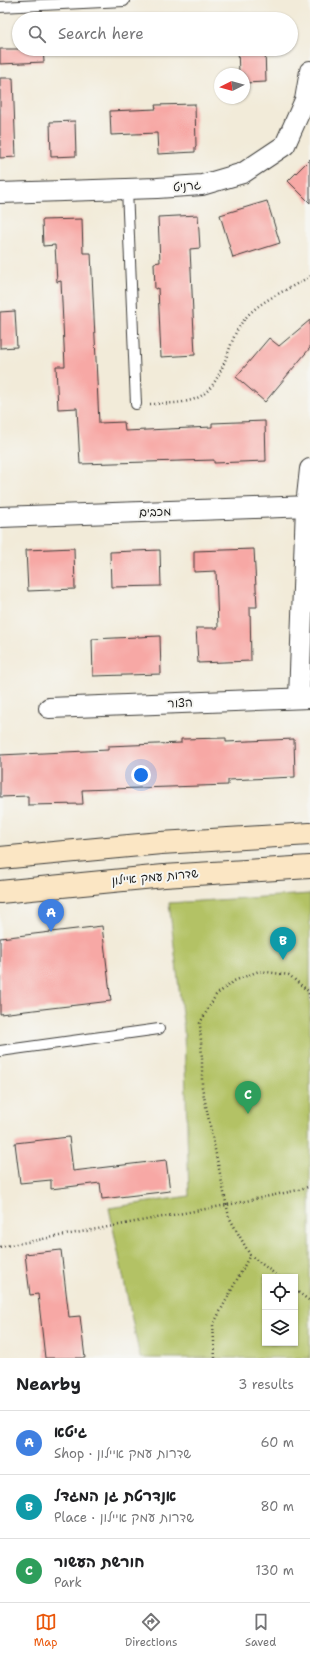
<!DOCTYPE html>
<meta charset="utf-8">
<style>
:root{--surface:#fff;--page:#f2f2f2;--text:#202124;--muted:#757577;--line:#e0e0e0;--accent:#ea580c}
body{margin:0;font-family:"Shantell Sans","Playpen Sans Hebrew",sans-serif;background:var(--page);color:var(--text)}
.controls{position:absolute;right:12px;bottom:12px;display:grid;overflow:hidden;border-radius:0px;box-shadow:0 1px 3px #0004}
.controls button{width:36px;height:36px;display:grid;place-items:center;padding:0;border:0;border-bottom:1px solid var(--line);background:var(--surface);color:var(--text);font:20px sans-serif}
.compass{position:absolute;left:214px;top:68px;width:36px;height:36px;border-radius:50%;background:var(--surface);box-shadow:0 1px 3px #0004;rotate:264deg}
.you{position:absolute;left:141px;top:775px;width:14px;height:14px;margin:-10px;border:3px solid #fff;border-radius:50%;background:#1a73e8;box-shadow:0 0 0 6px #1a73e833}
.badge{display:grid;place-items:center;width:26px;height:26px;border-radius:50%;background:var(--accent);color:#fff;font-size:13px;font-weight:700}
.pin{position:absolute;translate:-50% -33px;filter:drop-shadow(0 1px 2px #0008)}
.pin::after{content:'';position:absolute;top:21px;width:14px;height:12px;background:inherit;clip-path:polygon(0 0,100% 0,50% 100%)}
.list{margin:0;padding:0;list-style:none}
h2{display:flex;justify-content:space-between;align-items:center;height:52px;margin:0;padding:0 16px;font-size:17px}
h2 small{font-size:13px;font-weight:400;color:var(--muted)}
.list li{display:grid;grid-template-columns:26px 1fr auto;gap:12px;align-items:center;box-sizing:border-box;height:64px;padding:0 16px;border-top:1px solid var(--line)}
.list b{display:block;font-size:15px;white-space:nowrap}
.list p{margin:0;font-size:13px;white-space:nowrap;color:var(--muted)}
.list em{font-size:13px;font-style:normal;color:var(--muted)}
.icon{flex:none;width:22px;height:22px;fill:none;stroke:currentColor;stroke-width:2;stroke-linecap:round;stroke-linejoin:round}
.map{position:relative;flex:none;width:310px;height:1358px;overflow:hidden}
.search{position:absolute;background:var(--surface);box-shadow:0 1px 3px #0004;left:12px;right:12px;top:12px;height:44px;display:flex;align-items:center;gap:10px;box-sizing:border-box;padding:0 14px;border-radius:22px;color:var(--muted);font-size:15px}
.sheet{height:244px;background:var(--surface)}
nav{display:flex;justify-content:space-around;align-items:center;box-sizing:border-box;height:56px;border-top:1px solid var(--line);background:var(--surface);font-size:11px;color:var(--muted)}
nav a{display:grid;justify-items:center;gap:2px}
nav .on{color:var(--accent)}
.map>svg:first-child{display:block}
</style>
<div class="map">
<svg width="310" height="1358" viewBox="0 0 310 1358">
<rect width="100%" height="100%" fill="#f6f6f2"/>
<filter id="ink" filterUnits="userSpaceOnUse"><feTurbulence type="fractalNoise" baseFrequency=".025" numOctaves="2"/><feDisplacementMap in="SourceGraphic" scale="8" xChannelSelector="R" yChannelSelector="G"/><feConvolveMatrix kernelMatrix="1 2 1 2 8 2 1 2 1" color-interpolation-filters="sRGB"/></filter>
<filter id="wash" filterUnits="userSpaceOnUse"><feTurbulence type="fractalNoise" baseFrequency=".012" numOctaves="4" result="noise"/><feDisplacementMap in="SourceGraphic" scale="16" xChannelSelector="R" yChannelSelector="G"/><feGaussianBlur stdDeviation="0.9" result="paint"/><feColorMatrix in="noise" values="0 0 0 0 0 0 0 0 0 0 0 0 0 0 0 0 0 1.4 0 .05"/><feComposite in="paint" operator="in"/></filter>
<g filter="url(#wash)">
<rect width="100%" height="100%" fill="#f2ebd9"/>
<path fill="#b3c265" stroke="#686f40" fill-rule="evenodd" d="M 310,894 L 310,1358 L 140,1358 L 109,1208 L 189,1196 L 184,1031 L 169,903 ZM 265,1277 L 295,1277 L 295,1343 L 265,1343 Z"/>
<g id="blocks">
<g fill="#f7a8a5">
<polygon points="0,49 43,49 44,62 0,64"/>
<polygon points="238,49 265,49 266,82 244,83 244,74 239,74"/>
<polygon points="0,78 13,78 16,157 0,158"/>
<polygon points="195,104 196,146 195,147 195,152 158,154 157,133 111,135 110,111 156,109 155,105"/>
<polygon points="75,121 76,156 51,157 50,122"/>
<polygon points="310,159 310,203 288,181"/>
<polygon points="267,201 280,243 233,258 220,215"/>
<polygon points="198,215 200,248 190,249 195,355 161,357 158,288 155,289 154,263 160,262 158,217"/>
<polygon points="82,219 83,253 91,253 99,423 124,422 125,431 212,427 212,423 265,421 266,461 214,463 214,460 80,464 77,408 58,409 56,366 65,366 61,281 57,282 55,245 43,246 42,220"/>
<polygon points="15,311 17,347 0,348 0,312"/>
<polygon points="310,320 310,348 265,402 236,377 269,338 279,346"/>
<polygon points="74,548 75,589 28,591 26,550"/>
<polygon points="254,549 257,607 250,607 251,661 198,663 196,628 218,628 216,571 194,572 194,551"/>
<polygon points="160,550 161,586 111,587 110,552"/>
<polygon points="160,636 161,674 93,676 92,639"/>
<polygon points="226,738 226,742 294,739 295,777 228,780 228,785 82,790 83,804 28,805 28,796 0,797 0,755 108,750 108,746 181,743 181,739"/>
<polygon points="102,926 111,1001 0,1014 0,938"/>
<polygon points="69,1137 73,1171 166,1160 170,1191 102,1199 100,1183 51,1189 51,1180 20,1183 15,1143"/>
<polygon points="61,1250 69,1317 80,1316 85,1358 45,1358 38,1294 30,1295 25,1254"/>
</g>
</g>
</g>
<g filter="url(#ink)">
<use href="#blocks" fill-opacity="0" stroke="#3c3b38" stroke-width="1"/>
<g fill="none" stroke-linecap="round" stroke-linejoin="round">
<g stroke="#3c3b38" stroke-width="12">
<g id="service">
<polyline points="0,7 124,1"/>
<polyline points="127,189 136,404"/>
<polyline points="0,1051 159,1029"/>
</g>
</g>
<g stroke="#3c3b38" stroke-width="22">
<g id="minor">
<polyline points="0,193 157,188 202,185 243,173 285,145 305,100 310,71"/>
<polyline points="0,517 310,506"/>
<polyline points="299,698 306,506 310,469"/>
<polyline points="49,708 310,698"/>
</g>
</g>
<g stroke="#3c3b38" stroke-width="24">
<g id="secondary">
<polyline points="0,858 161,843 310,834"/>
<polyline points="0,892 164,876 310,867"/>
</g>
</g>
<g stroke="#3c3b38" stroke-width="2.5" stroke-dasharray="1 3" stroke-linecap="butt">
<path d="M 150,404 C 199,403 210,401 228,353 C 232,342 236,329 244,320 C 259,300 289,290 310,276"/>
<polyline points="0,1247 227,1205 303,1189 310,1186"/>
<polyline points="279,1277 250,1255 229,1217 202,1087 202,1059 200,1023 216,995 234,981 259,971 289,975 308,991 310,998"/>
<polyline points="295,1290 310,1301"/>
<polyline points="215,1358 213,1325 250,1255"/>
</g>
<use href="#service" stroke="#fff" stroke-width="10"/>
<use href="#minor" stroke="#fff" stroke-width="20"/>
<use href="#secondary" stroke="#fbe6c4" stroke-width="22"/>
</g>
</g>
<g text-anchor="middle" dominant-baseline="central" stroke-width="4" stroke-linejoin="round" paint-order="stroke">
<g font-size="12" fill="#1c1c1c" stroke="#f6f6f2">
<text transform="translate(187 186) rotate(-6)">גרניט</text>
<text transform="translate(155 512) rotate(-2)">מכבים</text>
<text transform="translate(180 703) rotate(-2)">הצור</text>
<text transform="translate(155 877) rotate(-5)">שדרות עמק איילון</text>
</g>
</g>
</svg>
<div class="controls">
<button><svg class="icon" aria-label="locate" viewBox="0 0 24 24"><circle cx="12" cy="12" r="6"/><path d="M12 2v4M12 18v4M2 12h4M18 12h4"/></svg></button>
<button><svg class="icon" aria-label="layers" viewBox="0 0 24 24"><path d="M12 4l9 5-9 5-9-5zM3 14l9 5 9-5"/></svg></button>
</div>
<svg class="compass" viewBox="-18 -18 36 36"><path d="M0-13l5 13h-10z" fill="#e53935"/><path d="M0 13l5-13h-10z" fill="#757577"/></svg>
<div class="you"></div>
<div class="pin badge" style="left:51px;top:932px;background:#3f7fe0">A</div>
<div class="pin badge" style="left:283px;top:960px;background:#0f9aa8">B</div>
<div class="pin badge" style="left:248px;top:1114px;background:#2e9e5b">C</div>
<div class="search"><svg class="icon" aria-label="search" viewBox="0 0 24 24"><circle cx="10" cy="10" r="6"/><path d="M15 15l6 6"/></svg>Search here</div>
</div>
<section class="sheet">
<h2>Nearby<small>3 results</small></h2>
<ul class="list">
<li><span class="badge" style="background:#3f7fe0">A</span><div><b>גיטא</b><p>Shop · שדרות עמק איילון</p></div><em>60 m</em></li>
<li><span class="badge" style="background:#0f9aa8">B</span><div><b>אנדרטת גן המגדל</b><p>Place · שדרות עמק איילון</p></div><em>80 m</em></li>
<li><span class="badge" style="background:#2e9e5b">C</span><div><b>חורשת העשור</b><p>Park</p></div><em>130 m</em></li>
</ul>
</section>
<nav>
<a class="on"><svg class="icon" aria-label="map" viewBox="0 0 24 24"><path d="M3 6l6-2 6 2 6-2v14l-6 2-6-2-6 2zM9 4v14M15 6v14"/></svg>Map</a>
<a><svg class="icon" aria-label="directions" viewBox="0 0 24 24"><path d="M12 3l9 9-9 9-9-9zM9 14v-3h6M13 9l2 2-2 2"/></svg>Directions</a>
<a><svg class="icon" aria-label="saved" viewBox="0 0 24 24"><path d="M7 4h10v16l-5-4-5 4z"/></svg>Saved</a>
</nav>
